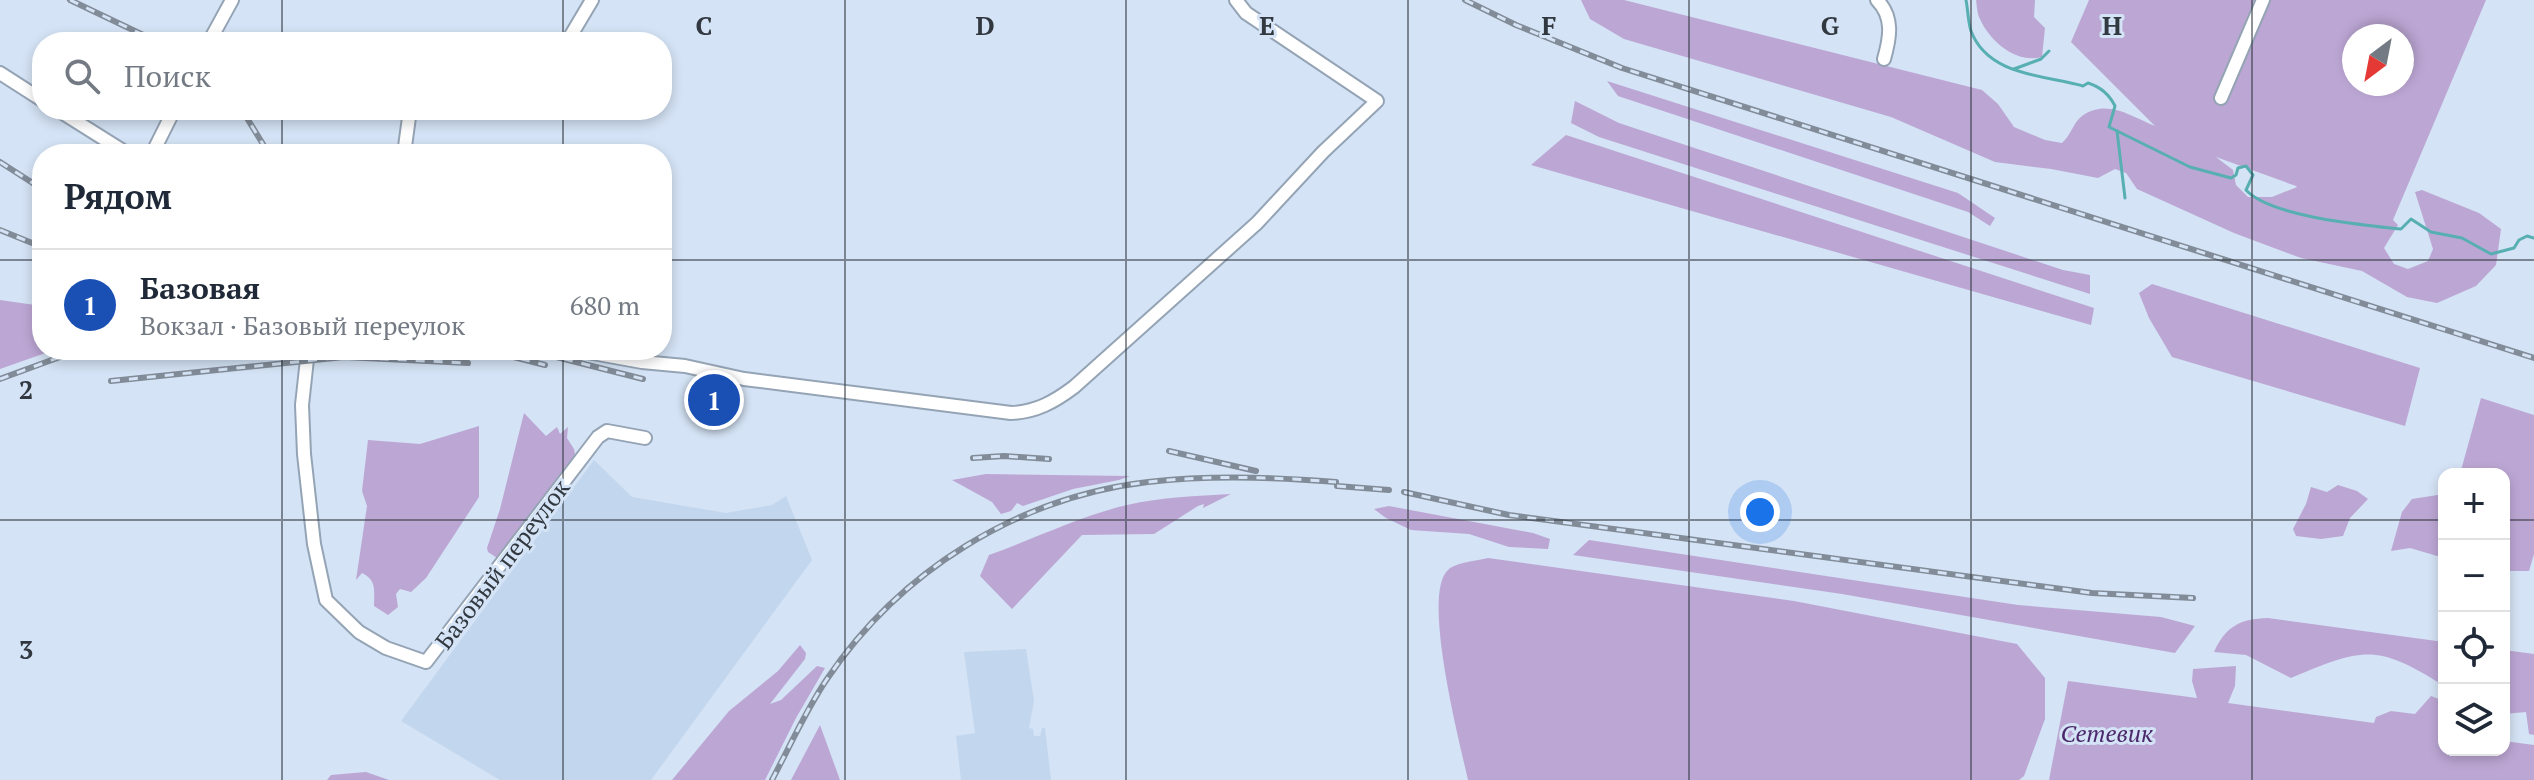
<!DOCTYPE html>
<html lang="ru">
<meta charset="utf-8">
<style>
:root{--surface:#fff;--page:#f2f2f3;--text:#1f2937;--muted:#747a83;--line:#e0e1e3;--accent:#2563eb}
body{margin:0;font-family:"PT Serif",serif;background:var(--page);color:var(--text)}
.controls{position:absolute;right:24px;bottom:24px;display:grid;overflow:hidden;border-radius:16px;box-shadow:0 4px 12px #0003}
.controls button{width:72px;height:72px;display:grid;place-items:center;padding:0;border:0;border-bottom:2px solid var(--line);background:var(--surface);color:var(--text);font:40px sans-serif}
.compass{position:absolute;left:2342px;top:24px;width:72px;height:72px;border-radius:50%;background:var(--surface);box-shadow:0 4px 12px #0003;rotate:212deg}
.you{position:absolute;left:1760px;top:512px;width:28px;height:28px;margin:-20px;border:6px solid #fff;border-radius:50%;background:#1a73e8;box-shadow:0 0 0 12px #1a73e833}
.badge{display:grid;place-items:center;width:52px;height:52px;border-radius:50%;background:var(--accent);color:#fff;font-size:26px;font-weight:700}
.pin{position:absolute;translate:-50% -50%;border:4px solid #fff;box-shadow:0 2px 8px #0006}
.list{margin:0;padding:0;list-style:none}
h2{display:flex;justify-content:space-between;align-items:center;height:104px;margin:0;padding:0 32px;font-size:34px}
h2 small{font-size:26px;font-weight:400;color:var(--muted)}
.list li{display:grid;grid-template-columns:52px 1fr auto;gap:24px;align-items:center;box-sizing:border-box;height:112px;padding:0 32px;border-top:2px solid var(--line)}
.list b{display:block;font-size:30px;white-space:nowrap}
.list p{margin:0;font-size:26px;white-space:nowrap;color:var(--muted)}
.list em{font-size:26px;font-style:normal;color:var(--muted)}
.icon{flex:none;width:44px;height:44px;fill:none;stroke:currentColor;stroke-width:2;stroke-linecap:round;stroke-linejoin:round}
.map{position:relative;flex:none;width:2534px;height:780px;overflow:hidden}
.search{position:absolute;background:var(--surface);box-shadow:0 4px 12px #0003;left:32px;top:32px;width:640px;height:88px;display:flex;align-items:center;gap:20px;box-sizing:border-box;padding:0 28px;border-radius:32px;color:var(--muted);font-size:30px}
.panel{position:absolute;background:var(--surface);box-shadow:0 4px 12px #0003;left:32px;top:144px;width:640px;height:216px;border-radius:32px}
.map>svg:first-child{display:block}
</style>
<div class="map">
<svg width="2534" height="780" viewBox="0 0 2534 780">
<rect width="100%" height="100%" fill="#d4e3f5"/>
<g fill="#c2d6ed">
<polygon points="594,460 632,497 726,513 772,505 786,496 812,560 651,780 500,780 401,721"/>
<polygon points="1026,649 1034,701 1029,728 1033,729 1034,736 1040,736 1042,728 1045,728 1051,780 961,780 956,736 975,733 964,652"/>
</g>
<g fill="#bca7d4" fill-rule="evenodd">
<path d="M 1581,0 L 1624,0 L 1982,90 L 1998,104 L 2014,127 L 2045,140 L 2062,143 C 2071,135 2073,123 2082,116 C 2107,98 2132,117 2155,126 L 2071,42 L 2089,0 L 2486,0 L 2393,220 L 2398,225 L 2384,248 L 2394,264 L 2408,269 L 2428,261 L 2433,249 L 2415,192 L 2422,190 L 2479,213 L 2501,229 L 2496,265 L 2476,286 L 2437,303 L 2407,297 L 2362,271 L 2301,258 L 2234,233 L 2137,189 L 2126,173 L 2115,169 L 2098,178 L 2051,169 L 1995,162 L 1891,117 L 1624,39 L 1590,19 ZM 2354,36 L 2402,36 L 2402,84 L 2354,84 ZM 2216,157 L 2296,186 L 2297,187 L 2272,197 L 2248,197 L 2236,185 L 2233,170 Z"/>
<path d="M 1976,0 L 2035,0 L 2034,17 L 2045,28 L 2042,57 C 2017,64 1990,42 1980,19 C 1977,14 1977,6 1976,0 Z"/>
<polygon points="1607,81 1958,193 1995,218 1990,226 1968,212 1618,96"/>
<polygon points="1575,101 1619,123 2063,270 2090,275 2090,294 1599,137 1571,123"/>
<polygon points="1566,135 2094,308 2091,325 1531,165"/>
<polygon points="2152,284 2420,368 2405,426 2172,357 2149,318 2139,293"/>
<polygon points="0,300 42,306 42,350 54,350 0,369"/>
<polygon points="2481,398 2534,415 2534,554 2529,571 2504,571 2504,474 2460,474"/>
<polygon points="524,413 546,436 557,427 560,434 568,427 567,438 574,449 576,460 497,558 488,552 487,548 500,509"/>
<path d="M 479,426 L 479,497 L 426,578 L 411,592 L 400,589 L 396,594 L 398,607 L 388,615 L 374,606 C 374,591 377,580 362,573 L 356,580 L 367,506 L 362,491 L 368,440 L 420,444 Z"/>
<polygon points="986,474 1130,476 1119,480 1073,489 1023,506 1017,503 1011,511 1001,514 992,502 952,480"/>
<polygon points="2338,485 2357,491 2368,499 2350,518 2343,536 2321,539 2296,536 2293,529 2306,504 2311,487 2327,492"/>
<path d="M 1231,494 L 1203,508 L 1204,504 L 1198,506 L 1154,534 L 1082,535 L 1012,609 L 980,576 L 989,555 C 1034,539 1080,516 1127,505 C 1162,497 1196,496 1231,494 Z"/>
<polygon points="2444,494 2444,558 2410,548 2391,551 2402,512 2412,499"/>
<polygon points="1389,506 1533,533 1550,539 1548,549 1509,547 1469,534 1411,530 1386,518 1374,509"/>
<polygon points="1589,540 2018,605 2161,617 2195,626 2175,653 1842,594 1573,555"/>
<path d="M 1488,558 L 1794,601 L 2017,644 L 2045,678 L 2045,719 L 2024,776 L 2019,780 L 1468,780 C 1460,744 1421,594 1448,570 C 1456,562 1477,561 1488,558 Z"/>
<path d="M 2268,618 L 2444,642 L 2444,686 C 2376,643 2363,648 2291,678 L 2246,655 L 2214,652 C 2226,626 2240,619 2268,618 Z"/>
<polygon points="800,645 806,653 805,659 770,704 781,700 817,666 825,668 796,718 765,780 672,780 729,711 778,671"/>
<polygon points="2504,650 2534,654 2534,735 2529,734 2526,712 2504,714"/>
<polygon points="2236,666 2235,686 2228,703 2374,723 2376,717 2391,711 2415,714 2431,696 2444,701 2444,750 2504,750 2504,741 2534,745 2534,780 2049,780 2068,681 2197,698 2192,681 2193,669"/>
<polygon points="820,725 840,780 791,780"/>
<polygon points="366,772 389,780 327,780 331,775"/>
</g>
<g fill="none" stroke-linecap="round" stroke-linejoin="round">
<g stroke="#58afb1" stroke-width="3">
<path d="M 1966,0 C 1968,10 1968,22 1971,31 C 1988,76 2044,75 2083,86 L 2088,83 C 2101,87 2109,94 2115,106 L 2109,127 L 2190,167 L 2231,178 L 2236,175 L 2238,168 L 2246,166 L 2253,175 L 2246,190 C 2271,217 2364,225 2401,229 L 2411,219 L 2431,232 L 2462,238 L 2491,254 L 2514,248 L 2519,240 L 2527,236 L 2534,238"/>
<polyline points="2014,69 2041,59 2049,51"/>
<polyline points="2117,131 2125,198"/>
</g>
<g stroke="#95a4b5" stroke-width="16">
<g id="minor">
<path d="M 1877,0 C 1894,17 1890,38 1884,59"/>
<polyline points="209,42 232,0"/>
<polyline points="567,42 592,0"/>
<polyline points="0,73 42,100"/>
<polyline points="2221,98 2263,0"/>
<polyline points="58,110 128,154"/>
<polyline points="152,154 174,110"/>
<polyline points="404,154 410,110"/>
<polyline points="308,350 302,405 304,454 314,544 326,600 359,632 386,648 426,662 598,437 607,431 645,438"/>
<path d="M 576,350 L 642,362 L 685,366 L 744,379 L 1011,413 C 1036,412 1054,402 1074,387 L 1257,223 L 1323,152 L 1377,101 L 1246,13 L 1236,0"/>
</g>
</g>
<use href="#minor" stroke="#fff" stroke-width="12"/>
<g stroke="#828c98" stroke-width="6">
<g id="rail">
<polyline points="70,0 158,42"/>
<polyline points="1465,0 1516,25 1622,68 2534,358"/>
<polyline points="242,110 269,154"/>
<polyline points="0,162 42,189"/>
<polyline points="0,230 42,247"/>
<polyline points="486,350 545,365"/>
<polyline points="529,350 643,379"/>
<polyline points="0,379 79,350"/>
<polyline points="111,381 344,357 468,363"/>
<polyline points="1169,451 1256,471"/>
<polyline points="973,458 1004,456 1049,459"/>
<polyline points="1337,486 1389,490"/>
<polyline points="1404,492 1509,515 2092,593 2193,598"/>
<path d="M 772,780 C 790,746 806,710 827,679 C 900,571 1018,497 1148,482 C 1210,475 1274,477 1336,482"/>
</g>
</g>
<use href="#rail" stroke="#d4e3f5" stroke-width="3" stroke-dasharray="9" stroke-linecap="butt"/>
</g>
<path fill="none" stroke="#32383f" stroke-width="2" stroke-opacity="0.55" d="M 282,0 L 282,42M 563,0 L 563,42M 845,0 L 845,780M 1126,0 L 1126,780M 1408,0 L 1408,780M 1689,0 L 1689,780M 1971,0 L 1971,780M 2252,0 L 2252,780M 282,110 L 282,154M 563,110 L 563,154M 0,260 L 42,260M 662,260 L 2534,260M 282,350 L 282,780M 563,350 L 563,780M 0,520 L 2444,520M 2504,520 L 2534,520"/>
<g text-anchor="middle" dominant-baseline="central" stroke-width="6" stroke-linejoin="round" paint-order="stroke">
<g font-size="24" fill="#32383f" stroke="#d4e3f5">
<text transform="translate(502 564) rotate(-53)">Базовый переулок</text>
</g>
<g font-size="24" font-style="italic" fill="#4b286a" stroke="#d4e3f5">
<text x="2107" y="733">Сетевик</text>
</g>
</g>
<g font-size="26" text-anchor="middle" font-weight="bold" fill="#32383f" stroke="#d4e3f5" stroke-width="6" stroke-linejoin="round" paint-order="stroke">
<text x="704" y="35">C</text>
<text x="985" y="35">D</text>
<text x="1267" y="35">E</text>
<text x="1549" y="35">F</text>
<text x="1830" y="35">G</text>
<text x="2112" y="35">H</text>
<text x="26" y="399">2</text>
<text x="26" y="659">3</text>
</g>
</svg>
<div class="controls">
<button>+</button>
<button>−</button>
<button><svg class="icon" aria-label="locate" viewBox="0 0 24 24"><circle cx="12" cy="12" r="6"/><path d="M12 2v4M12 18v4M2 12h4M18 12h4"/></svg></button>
<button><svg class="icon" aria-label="layers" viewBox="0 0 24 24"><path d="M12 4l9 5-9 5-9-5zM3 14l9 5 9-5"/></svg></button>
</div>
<svg class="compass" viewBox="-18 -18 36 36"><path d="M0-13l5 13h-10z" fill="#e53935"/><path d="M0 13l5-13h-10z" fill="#747a83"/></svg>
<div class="you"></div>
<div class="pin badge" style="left:714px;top:400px;background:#1a4fb4">1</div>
<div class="search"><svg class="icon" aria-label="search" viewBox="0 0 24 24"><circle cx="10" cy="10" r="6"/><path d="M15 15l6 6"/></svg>Поиск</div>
<section class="panel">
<h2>Рядом<small></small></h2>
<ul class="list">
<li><span class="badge" style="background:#1a4fb4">1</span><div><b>Базовая</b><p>Вокзал · Базовый переулок</p></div><em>680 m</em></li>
</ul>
</section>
</div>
